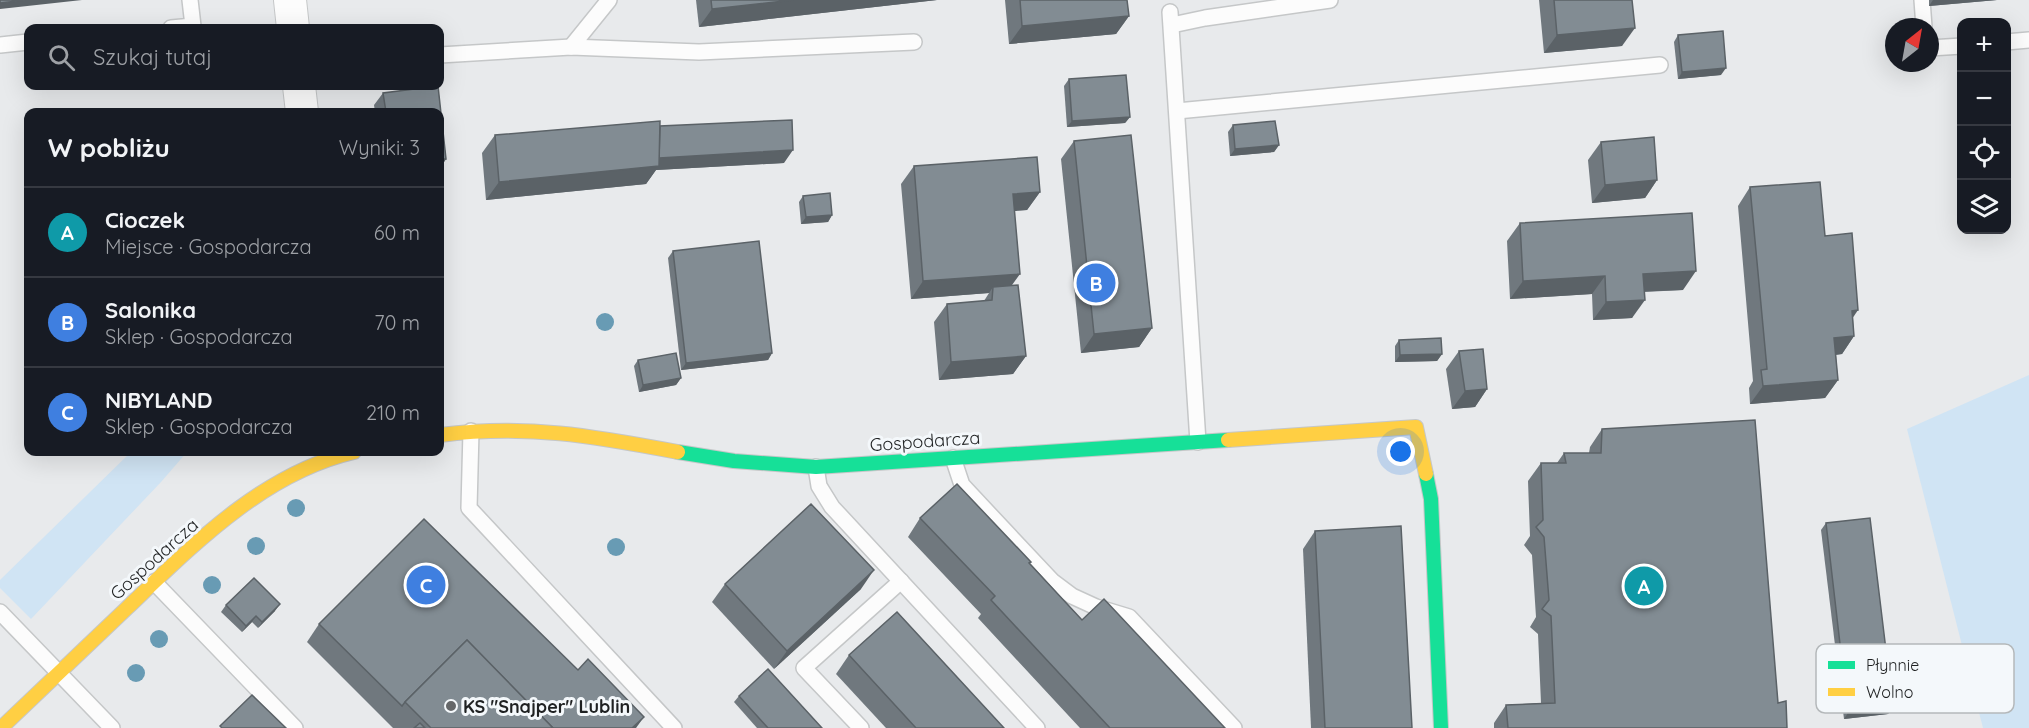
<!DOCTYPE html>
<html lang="pl">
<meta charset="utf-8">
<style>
:root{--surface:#171b24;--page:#242831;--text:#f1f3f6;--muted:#9ea1a6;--line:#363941;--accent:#656769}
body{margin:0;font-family:Quicksand,sans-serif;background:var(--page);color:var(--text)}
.controls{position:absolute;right:18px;top:18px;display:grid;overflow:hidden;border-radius:12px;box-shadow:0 6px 24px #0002}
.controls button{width:54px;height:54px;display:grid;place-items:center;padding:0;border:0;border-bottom:2px solid var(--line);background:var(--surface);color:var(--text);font:30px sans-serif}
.compass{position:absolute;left:1885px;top:18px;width:54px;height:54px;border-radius:50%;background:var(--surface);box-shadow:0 6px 24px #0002;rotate:31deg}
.you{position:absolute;left:1401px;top:452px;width:21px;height:21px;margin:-15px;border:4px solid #fff;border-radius:50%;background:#1a73e8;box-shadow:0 0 0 9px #1a73e833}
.badge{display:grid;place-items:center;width:39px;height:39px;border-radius:50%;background:var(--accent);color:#fff;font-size:20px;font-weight:700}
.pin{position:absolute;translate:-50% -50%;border:3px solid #fff;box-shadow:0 2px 6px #0006}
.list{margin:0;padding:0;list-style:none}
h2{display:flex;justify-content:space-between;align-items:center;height:78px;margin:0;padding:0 24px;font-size:26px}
h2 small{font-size:20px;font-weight:400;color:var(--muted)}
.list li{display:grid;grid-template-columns:39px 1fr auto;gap:18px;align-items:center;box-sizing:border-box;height:90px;padding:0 24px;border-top:2px solid var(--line)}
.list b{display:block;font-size:22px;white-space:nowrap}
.list p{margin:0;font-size:20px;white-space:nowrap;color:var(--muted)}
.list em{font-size:20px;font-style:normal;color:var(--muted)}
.icon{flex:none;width:33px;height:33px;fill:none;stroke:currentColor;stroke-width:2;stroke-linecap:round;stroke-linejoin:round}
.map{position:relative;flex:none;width:2029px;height:728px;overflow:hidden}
.search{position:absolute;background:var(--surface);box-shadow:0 6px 24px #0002;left:24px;top:24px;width:420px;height:66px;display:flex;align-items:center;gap:15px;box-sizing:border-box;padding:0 21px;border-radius:12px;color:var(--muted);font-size:22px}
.panel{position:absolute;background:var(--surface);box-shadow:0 6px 24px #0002;left:24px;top:108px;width:420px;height:348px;border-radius:12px}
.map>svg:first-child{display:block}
</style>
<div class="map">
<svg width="2029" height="728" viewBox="0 0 2029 728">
<rect width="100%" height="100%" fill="#e8eaec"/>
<g fill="#d0e4f4">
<polygon points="2029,375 2029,728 1983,728 1907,429"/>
<polygon points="131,452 187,452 161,482 31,619 0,588 0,580"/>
</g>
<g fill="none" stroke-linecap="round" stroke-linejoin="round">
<g stroke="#c5c7c8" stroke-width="18">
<g id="lane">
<polyline points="1922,0 1924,27"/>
<polyline points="1170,12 1198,442"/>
<polyline points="1172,25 1205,18 1330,0"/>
<polyline points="171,28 193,26 190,0"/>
<polyline points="2006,42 2029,40"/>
<polyline points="0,45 28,42"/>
<polyline points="571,47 609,0"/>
<polyline points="1930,48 1962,46"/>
<polyline points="440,55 571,47 699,52 914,42"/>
<polyline points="1177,111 1660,65"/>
<polyline points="471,431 469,508 674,728"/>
<polyline points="953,458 962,485 1052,581 1072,596 1096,607 1129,617 1234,728"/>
<polyline points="816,467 819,486 832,507 1037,728"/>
<polyline points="154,582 295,728"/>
<polyline points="0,612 112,728"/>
<polyline points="861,728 804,668 901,581"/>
</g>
</g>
<g stroke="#c5c7c8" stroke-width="34">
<g id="street">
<polyline points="290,0 293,28"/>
<polyline points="299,86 302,112"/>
</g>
</g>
<g stroke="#c5c7c8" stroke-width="16">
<g id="fast">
<polyline points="678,452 734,461 816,467 1228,440"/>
<polyline points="1426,474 1431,499 1441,728"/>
</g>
</g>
<g stroke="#c5c7c8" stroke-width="16">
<g id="slow">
<path d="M 440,435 C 527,424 593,436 678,452"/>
<polyline points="1228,440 1416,427 1426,474"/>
<path d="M 1,728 C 43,688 85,648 127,608 C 193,545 263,473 354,452"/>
</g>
</g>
<use href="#lane" stroke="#fcfcfc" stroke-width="15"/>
<use href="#street" stroke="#fcfcfc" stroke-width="32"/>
<use href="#fast" stroke="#16e098" stroke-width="14"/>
<use href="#slow" stroke="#ffcf43" stroke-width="14"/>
</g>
<g fill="#689bb4">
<circle cx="605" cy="322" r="9"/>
<circle cx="296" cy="508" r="9"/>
<circle cx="256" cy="546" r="9"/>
<circle cx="616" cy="547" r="9"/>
<circle cx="212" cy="585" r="9"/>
<circle cx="159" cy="639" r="9"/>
<circle cx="136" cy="673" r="9"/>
</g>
<g fill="#70787e">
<polygon points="696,0 937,0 699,27"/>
<polygon points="1005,0 1127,0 1129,16 1116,34 1009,44"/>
<polygon points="1539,0 1632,0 1622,46 1544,53"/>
<polygon points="1929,0 1997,0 1929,6"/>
<polygon points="1678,35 1721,75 1678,79 1674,42"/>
<polygon points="1069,79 1130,117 1125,123 1067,127 1064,86"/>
<polygon points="438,86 446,159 440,168 440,112 375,112 374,105 383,93"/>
<polygon points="1233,125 1279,145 1274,152 1230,156 1228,132"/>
<polygon points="660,126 784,163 656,170 646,184 486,200 482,153 495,135"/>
<polygon points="1074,141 1152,328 1139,347 1081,353 1061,159"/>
<polygon points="1601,142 1657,180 1645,198 1592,203 1588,160"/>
<polygon points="914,166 1040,192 1027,210 1014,211 1011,286 1026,356 1013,374 939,380 934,322 947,304 984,301 989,293 911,299 901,184"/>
<polygon points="1750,187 1825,236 1853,318 1854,336 1842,354 1836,355 1838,380 1825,398 1750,404 1749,388 1753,381 1738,206"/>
<polygon points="803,196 832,215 828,222 801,224 799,202"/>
<polygon points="1520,223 1683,290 1644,292 1632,318 1593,320 1592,294 1510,299 1507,241"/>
<polygon points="673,251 772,353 768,360 681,370 668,258"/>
<polygon points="1399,340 1442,354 1437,361 1395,362 1395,346"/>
<polygon points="1459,351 1487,389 1475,407 1452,409 1446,369"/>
<polygon points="638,360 681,378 676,385 639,392 634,366"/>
<polygon points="1602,429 1778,703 1787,728 1494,728 1494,723 1506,705 1541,703 1538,634 1530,627 1536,617 1532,555 1524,545 1530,536 1528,481 1541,463 1557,463 1564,453 1589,453 1590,447"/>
<polygon points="920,518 1030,563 1082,620 1225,728 1080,728 978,618 981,614 908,537"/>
<polygon points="1826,523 1893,708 1888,714 1844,719 1821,530"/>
<polygon points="1315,531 1412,728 1311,728 1303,549"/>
<polygon points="725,584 861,589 774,669 712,602"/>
<polygon points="226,605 275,611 258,628 252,622 242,632 221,612"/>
<polygon points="319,624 636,728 393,728 307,642"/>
<polygon points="849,655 1004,728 886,728 836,674"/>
<polygon points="739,696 822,728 757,728 734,702"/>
</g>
<g fill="#5b6267">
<polygon points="25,0 82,0 0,9 0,3"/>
<polygon points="793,0 937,0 699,27 712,9"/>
<polygon points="1933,0 1997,0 1929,6"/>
<polygon points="1129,16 1116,34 1009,44 1022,26"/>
<polygon points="1635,28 1622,46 1544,53 1557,35"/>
<polygon points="1726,68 1721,75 1678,79 1682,72"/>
<polygon points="1130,117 1125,123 1067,127 1072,121"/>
<polygon points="1279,145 1274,152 1230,156 1235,149"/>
<polygon points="793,150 784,163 656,170 646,184 486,200 499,182 658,158"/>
<polygon points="440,159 446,159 440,168"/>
<polygon points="1657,180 1645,198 1592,203 1605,185"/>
<polygon points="1040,192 1027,210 1000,212 1013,194"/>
<polygon points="832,215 828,222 801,224 806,217"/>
<polygon points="1696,271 1683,290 1630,292 1643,274"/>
<polygon points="1020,274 1007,292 993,287 989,293 911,299 923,281"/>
<polygon points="1605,276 1592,294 1510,299 1523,281"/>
<polygon points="1645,300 1632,318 1593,320 1606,302"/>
<polygon points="1858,310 1846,328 1852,311"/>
<polygon points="1152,328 1139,347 1081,353 1094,334"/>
<polygon points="1854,336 1842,354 1821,356 1834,338"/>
<polygon points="772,353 768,360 681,370 686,363"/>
<polygon points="1442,354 1437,361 1395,362 1400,355"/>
<polygon points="1026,356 1013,374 939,380 951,362"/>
<polygon points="681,378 676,385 639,392 643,385"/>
<polygon points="1838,380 1825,398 1750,404 1763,386"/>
<polygon points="1487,389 1475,407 1452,409 1465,391"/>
<polygon points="874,570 861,589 774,669 787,651"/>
<polygon points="280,604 275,611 258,628 262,622"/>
<polygon points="256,616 252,622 242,632 246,626"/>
<polygon points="1893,708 1888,714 1844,719 1848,713"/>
<polygon points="644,717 636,728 632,728"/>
</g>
<g fill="#828c93" stroke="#5b6267" stroke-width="1.5">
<polygon points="0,0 25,0 0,3"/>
<polygon points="711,0 793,0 712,9"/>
<polygon points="1020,0 1127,0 1129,16 1022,26"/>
<polygon points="1554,0 1632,0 1635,28 1557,35"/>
<polygon points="352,26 352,28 336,28"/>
<polygon points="1723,31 1726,68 1682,72 1678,35"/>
<polygon points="1126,75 1130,117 1072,121 1069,79"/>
<polygon points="438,86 446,159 440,159 440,112 386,112 383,93"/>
<polygon points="792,120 793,150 659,158 660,126"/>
<polygon points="660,121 659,166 499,182 495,135"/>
<polygon points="1275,121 1279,145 1235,149 1233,125"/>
<polygon points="1131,135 1152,328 1094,334 1074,141"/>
<polygon points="1654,137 1657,180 1605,185 1601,142"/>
<polygon points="1037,157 1040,192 1013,194 1020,274 923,281 914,166"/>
<polygon points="1820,182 1825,236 1852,233 1858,310 1852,311 1854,336 1834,338 1838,380 1763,386 1761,370 1767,369 1750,187"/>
<polygon points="830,193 832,215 806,217 803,196"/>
<polygon points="1692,213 1696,271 1643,274 1645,300 1606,302 1605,276 1523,281 1520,223"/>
<polygon points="759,241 772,353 686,363 673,251"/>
<polygon points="1018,285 1026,356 951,362 947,304 992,300 993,287"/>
<polygon points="1441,338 1442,354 1400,355 1399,340"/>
<polygon points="1483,349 1487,389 1465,391 1459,351"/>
<polygon points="676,353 681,378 643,385 638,360"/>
<polygon points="1755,420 1778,703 1786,701 1787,728 1508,728 1506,705 1555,703 1551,616 1542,609 1549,600 1544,537 1536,527 1543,520 1541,463 1566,463 1564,453 1601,453 1602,429"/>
<polygon points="957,484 1031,562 1029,563 1082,620 1104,599 1225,728 1110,728 991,600 995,596 920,518"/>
<polygon points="811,504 874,570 787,651 725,584"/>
<polygon points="1870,518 1893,708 1848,713 1826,523"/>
<polygon points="424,519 578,670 588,659 644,717 632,728 553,728 467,640 405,702 402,706 319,624"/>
<polygon points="1401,526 1412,728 1325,728 1315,531"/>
<polygon points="254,578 280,604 262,622 256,616 246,626 226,605"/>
<polygon points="897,612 1004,728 916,728 849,655"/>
<polygon points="467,640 553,728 431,728 405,702"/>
<polygon points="768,669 822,728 768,728 739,696"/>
<polygon points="252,695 286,728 222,728 220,726"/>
<polygon points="420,723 425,728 414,728"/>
</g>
<circle fill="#656769" stroke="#f4f8fb" stroke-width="2" cx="451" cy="706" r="6"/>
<g text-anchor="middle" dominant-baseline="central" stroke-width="6" stroke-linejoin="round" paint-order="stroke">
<g font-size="18" fill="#1f2122" stroke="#f4f8fb">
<text transform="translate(925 441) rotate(-4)">Gospodarcza</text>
<text transform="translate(154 559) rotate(-42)">Gospodarcza</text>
</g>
<g font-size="18" font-weight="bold" fill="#1f2122" stroke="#f4f8fb" text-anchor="start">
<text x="463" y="706">KS "Snajper" Lublin</text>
</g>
</g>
<rect x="1816" y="644" width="198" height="69" rx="9" fill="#f4f8fb" stroke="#b4b8ba" stroke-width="1.5"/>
<rect x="1828" y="661" width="27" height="8" fill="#16e098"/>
<rect x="1828" y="688" width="27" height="8" fill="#ffcf43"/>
<g font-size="16" fill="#1f2122">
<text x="1866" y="671">Płynnie</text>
<text x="1866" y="698">Wolno</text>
</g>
</svg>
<div class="controls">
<button>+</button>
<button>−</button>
<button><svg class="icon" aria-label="locate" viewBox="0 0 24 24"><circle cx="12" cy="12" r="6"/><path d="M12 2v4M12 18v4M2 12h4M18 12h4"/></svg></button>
<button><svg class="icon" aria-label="layers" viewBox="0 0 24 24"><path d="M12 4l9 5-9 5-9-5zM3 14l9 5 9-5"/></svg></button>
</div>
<svg class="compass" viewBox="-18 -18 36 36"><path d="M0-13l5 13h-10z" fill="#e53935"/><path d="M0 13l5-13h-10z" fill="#9ea1a6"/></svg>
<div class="you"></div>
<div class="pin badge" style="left:1644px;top:586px;background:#0f9aa8">A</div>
<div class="pin badge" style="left:1096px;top:283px;background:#3f7fe0">B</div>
<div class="pin badge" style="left:426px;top:585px;background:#3f7fe0">C</div>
<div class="search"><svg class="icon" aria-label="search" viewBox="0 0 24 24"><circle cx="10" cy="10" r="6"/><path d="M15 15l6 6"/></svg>Szukaj tutaj</div>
<section class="panel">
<h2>W pobliżu<small>Wyniki: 3</small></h2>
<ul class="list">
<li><span class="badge" style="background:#0f9aa8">A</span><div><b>Cioczek</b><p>Miejsce · Gospodarcza</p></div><em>60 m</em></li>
<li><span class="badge" style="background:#3f7fe0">B</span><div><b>Salonika</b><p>Sklep · Gospodarcza</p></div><em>70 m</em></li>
<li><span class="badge" style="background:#3f7fe0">C</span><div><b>NIBYLAND</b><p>Sklep · Gospodarcza</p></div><em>210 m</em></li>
</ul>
</section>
</div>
